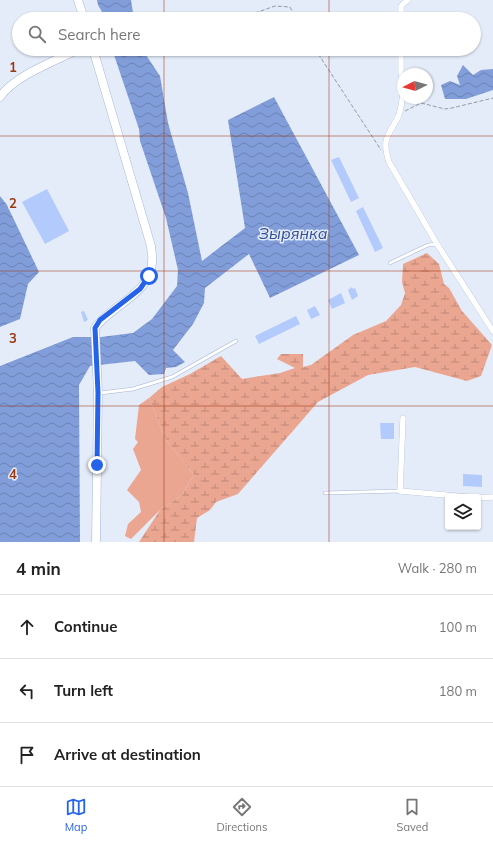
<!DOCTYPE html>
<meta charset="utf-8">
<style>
:root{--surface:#fff;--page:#f6f6f6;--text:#222;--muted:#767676;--line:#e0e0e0;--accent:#2563eb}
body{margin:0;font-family:Mulish,sans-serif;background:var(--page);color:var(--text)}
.controls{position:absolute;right:12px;bottom:12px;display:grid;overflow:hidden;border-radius:4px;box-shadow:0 1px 3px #0004}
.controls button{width:36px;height:36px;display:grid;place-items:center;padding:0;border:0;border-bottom:1px solid var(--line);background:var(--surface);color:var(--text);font:20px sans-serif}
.compass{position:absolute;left:397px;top:68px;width:36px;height:36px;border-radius:50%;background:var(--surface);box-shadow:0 1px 3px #0004;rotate:264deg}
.stop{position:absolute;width:12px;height:12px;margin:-9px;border:3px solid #2563eb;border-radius:50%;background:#fff}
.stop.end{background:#2563eb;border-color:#fff;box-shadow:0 1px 4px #0008}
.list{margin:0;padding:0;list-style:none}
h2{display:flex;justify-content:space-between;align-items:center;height:52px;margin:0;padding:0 16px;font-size:17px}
h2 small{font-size:13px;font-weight:400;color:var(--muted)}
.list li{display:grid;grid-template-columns:26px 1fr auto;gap:12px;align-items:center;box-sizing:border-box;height:64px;padding:0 16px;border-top:1px solid var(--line)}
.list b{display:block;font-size:15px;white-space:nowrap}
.list em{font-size:13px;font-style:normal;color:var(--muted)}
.icon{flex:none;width:22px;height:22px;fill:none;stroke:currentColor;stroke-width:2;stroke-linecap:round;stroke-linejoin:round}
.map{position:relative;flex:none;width:493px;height:542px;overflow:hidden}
.search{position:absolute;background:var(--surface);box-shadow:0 1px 3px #0004;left:12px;right:12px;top:12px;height:44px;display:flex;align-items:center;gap:10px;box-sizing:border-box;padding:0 14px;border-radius:22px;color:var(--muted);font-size:15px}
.sheet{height:244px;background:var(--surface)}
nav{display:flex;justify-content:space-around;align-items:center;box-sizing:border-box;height:56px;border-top:1px solid var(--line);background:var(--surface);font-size:11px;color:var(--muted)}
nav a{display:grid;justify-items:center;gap:2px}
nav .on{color:var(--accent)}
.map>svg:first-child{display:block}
</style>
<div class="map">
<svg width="493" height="542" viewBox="0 0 493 542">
<defs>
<pattern id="wetland-marsh" width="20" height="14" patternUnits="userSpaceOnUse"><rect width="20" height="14" fill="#eba691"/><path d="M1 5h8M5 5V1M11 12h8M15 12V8" fill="none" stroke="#bf8878"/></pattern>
<pattern id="water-waves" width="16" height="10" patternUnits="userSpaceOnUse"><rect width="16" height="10" fill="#829eda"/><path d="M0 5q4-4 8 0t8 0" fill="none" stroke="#6b82b3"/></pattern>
</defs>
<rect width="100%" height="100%" fill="#e5ecf9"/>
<polygon fill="#eba691" points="149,398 166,440 194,475 182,495 160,510 131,539 125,536 128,524 141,512 139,502 127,490 141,470 133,449 138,442 135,439 139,405"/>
<polygon fill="url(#wetland-marsh)" points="427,253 439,264 444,284 449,288 462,311 492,345 481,376 467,381 415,367 368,375 318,402 238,494 216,502 210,510 197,518 194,542 139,542 160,510 182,495 194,475 166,440 149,398 162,387 190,374 221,356 242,379 280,373 295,368 277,359 281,354 303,354 303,367 311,365 353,335 386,321 401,305 405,293 402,282 403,264"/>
<g fill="url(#water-waves)">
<polygon points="97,0 131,0 134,19 106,19 98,5"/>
<polygon points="112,49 142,49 160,76 168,123 188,193 202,261 245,228 228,120 274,97 359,255 270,298 249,254 205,288 204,303 193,324 173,350 185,362 176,367 166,368 164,374 149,375 135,361 90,366 79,385 80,542 0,542 0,366 73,337 101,337 133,333 152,319 177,286 178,270 166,218 140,141 139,129"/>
<polygon points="463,65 473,75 481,70 493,69 493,90 466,99 445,99 441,85 450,81 460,85 457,76"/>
<polygon points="0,196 7,205 39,272 28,284 20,319 0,327"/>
</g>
<g fill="#b2cafc">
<polygon points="339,157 359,198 351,202 331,160"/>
<polygon points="47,189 69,231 45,244 22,202"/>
<polygon points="363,207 383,248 375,252 356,211"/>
<polygon points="352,287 353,289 355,288 358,296 352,300 348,290"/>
<polygon points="341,293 345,303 332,309 328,300"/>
<polygon points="315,306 320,315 311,319 307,310"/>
<polygon points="84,311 88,320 84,322 81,312"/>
<polygon points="296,316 300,324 259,344 255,336"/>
<polygon points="380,423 394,423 394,439 381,439"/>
<polygon points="463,474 482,475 482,487 463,486"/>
</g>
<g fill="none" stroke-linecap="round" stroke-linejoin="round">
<g stroke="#a5b5d5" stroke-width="4">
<g id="lane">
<polyline points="390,263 428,245 437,244"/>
<polyline points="100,393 133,389 172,377 236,341"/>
<polyline points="325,493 400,491"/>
</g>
</g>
<g stroke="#a5b5d5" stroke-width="6">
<g id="street">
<polyline points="401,19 401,6 408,0"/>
<polyline points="401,49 401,73 403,82"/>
<path d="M 403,94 C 402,100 401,109 399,115 C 389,136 381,137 389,162 L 437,244 L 493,331"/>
<polyline points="403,418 400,491 468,497"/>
<polyline points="478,498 493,497"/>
</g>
</g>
<g stroke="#a5b5d5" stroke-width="9">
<g id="secondary">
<polyline points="78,0 84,19"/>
<path d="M 93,49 L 151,246 C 151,251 153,256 152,262 C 152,293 110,306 95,328 L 98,393 L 96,542"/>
<path d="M 0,97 C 14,76 55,61 79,49"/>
</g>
</g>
<g stroke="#9399a6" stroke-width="1" stroke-dasharray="4 2" stroke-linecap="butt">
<polyline points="238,19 275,6 290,7 296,19"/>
<polyline points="315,49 381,150"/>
<polyline points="405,111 421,103 445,109 452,108 493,98"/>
</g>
<use href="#lane" stroke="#fff" stroke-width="3"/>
<use href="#street" stroke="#fff" stroke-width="5.5"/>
<use href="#secondary" stroke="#fff" stroke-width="8"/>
</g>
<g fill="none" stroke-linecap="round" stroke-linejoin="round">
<polyline stroke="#2563eb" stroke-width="5" points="97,465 98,393 95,328 100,320 140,289 149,276"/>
</g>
<path fill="none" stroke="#9d3712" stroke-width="1" stroke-opacity="0.55" d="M 164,0 L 164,19M 329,0 L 329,19M 164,49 L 164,542M 329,49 L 329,542M 0,136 L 493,136M 0,271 L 493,271M 0,406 L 493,406"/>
<g text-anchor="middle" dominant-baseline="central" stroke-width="3" stroke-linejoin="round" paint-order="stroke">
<g font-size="16" font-style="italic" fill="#314f98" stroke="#e5ecf9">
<text x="293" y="233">Зырянка</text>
</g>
</g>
<g font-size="13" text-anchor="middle" font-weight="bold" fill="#9d3712" stroke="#e5ecf9" stroke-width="3" stroke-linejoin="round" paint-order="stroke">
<text x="13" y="72">1</text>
<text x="13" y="208">2</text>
<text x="13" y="343">3</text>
<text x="13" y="479">4</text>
</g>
</svg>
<div class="controls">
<button><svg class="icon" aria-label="layers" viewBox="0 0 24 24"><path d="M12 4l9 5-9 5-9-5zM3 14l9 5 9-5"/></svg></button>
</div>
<svg class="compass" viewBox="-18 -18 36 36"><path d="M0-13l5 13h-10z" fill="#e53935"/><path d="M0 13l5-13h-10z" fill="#767676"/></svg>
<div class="stop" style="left:149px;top:276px"></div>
<div class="stop end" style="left:97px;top:465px"></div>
<div class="search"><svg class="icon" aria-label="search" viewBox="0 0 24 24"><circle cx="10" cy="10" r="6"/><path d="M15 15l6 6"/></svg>Search here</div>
</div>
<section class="sheet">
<h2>4 min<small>Walk · 280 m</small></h2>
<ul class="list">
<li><svg class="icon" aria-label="ahead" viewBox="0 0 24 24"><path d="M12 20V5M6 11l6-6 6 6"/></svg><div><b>Continue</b></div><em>100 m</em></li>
<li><svg class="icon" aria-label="left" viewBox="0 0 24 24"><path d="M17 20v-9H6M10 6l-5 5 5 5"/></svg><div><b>Turn left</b></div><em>180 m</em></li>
<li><svg class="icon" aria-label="arrive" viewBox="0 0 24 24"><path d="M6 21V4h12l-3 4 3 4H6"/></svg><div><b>Arrive at destination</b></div></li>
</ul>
</section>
<nav>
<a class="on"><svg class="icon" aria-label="map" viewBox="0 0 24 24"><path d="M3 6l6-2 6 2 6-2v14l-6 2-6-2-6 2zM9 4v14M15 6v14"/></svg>Map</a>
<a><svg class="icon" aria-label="directions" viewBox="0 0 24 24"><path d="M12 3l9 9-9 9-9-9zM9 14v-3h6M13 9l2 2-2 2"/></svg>Directions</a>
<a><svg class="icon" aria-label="saved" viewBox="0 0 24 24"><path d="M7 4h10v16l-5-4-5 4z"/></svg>Saved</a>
</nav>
